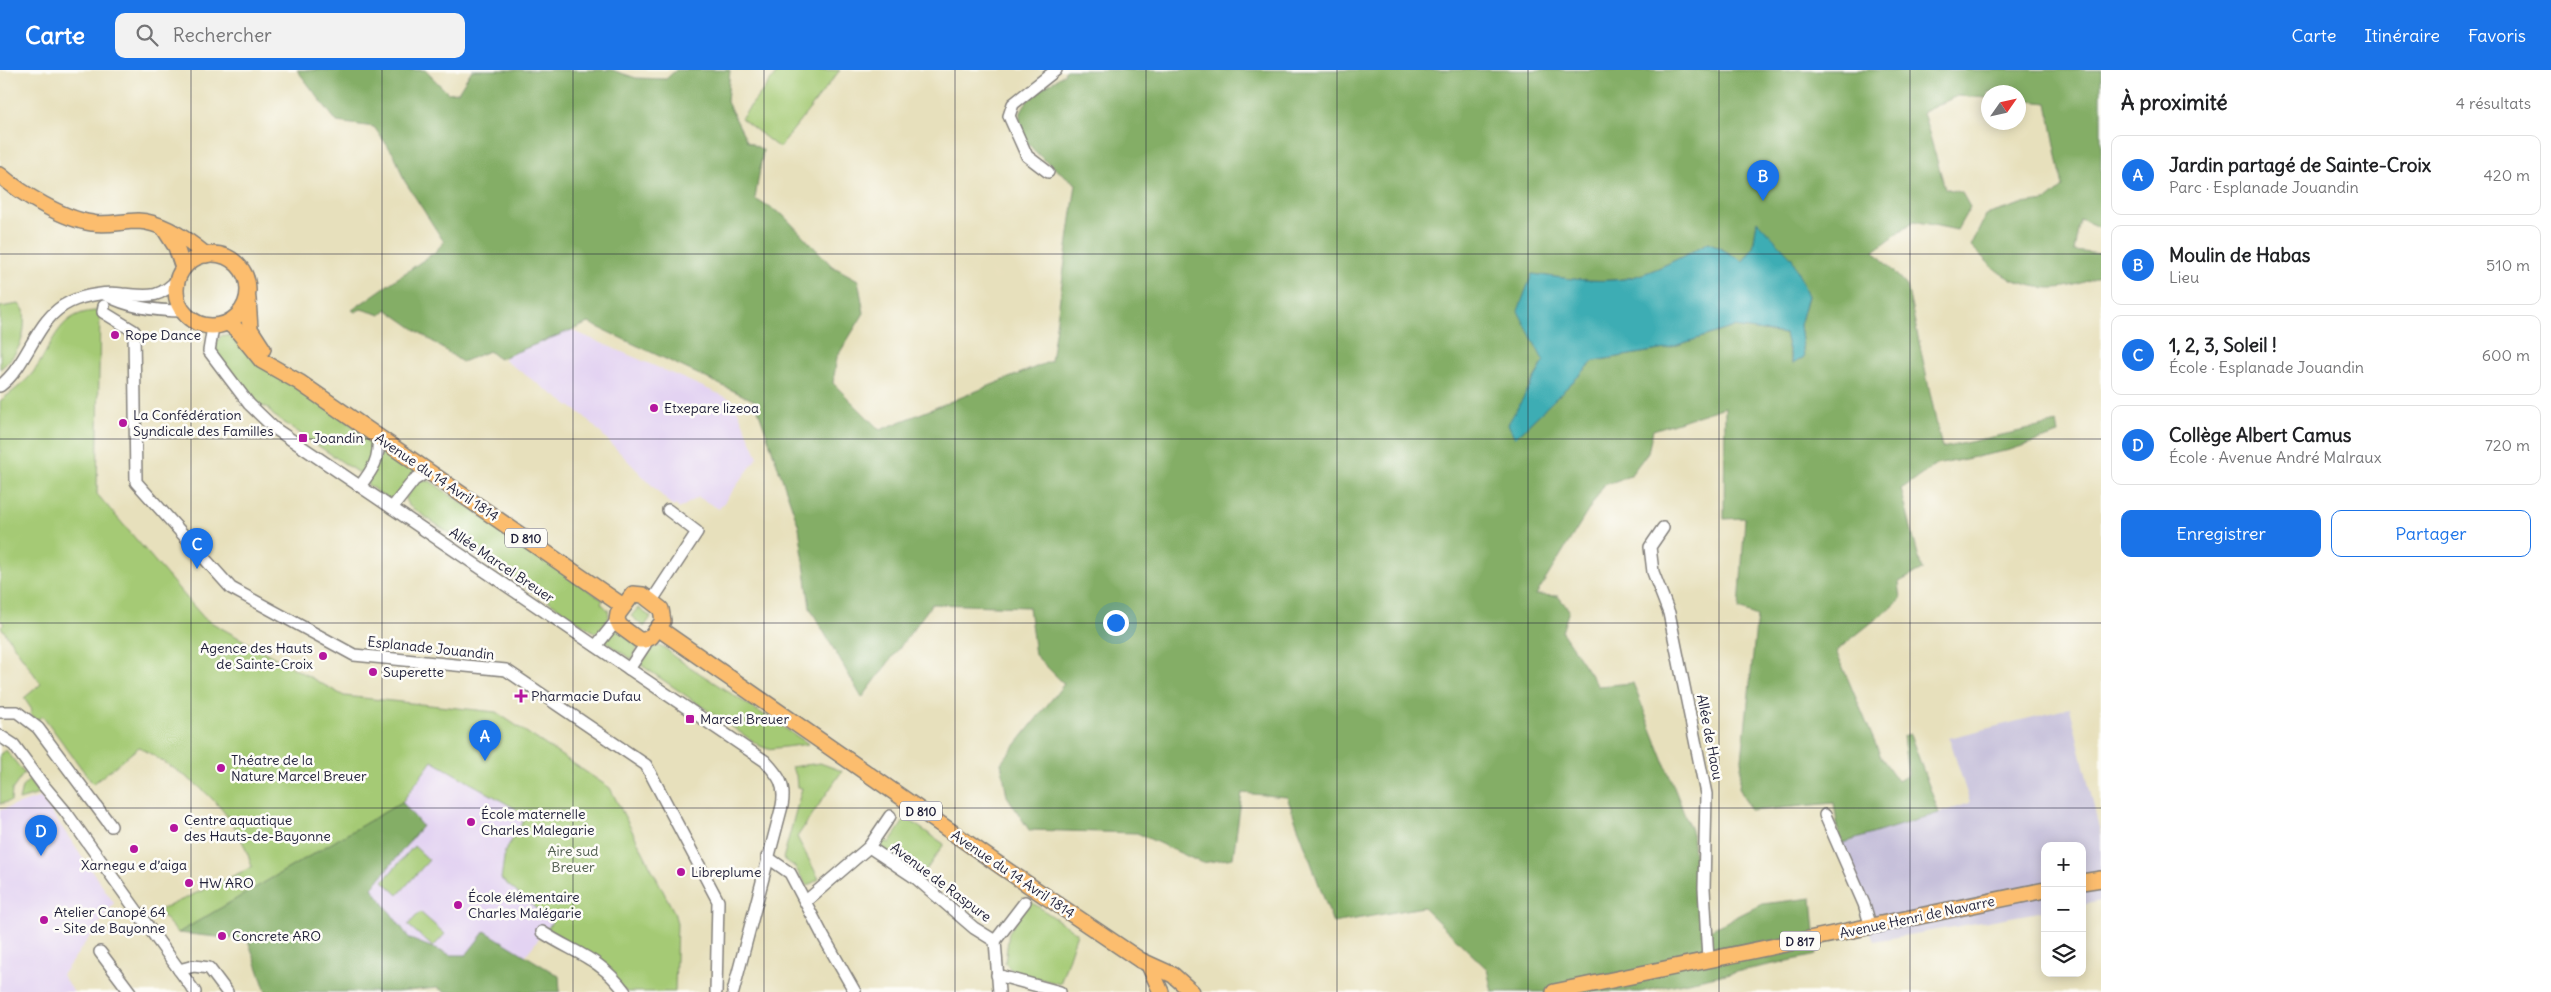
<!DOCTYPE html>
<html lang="fr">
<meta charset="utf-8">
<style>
:root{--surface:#fff;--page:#f2f2f2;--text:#202124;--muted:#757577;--line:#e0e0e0;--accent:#1a73e8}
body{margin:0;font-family:Delius,sans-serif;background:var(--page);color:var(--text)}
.controls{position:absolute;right:15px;bottom:15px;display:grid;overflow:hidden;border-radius:10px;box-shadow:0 2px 12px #0003}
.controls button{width:45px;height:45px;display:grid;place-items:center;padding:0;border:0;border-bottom:1px solid var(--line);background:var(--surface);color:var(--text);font:25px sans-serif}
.compass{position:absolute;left:1981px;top:15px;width:45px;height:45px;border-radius:50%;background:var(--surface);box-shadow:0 2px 12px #0003;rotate:56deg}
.you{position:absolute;left:1115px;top:552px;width:18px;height:18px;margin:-12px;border:4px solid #fff;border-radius:50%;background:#1a73e8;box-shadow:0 0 0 8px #1a73e833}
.badge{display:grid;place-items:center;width:32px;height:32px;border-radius:50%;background:var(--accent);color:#fff;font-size:16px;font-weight:700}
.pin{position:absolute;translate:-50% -41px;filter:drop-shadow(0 1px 2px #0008)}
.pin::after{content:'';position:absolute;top:26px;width:18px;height:15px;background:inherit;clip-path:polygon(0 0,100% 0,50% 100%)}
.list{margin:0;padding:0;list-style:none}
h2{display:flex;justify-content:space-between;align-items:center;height:65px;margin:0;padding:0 20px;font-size:21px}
h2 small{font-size:16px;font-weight:400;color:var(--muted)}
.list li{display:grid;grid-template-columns:32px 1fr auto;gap:15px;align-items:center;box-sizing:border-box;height:80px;margin:0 10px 10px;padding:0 10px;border:1px solid var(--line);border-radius:10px}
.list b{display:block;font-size:19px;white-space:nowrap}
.list p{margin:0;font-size:16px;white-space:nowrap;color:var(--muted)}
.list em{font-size:16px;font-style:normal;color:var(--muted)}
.actions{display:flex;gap:10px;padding:15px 20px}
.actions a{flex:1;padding:11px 0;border:1px solid var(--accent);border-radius:10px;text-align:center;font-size:18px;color:var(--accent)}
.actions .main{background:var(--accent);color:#fff}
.icon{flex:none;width:28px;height:28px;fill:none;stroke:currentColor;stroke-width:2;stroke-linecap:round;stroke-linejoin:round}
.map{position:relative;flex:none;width:2101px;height:922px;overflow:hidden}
header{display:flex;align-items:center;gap:30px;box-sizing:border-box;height:70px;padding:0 25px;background:var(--accent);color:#fff}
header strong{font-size:24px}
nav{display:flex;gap:28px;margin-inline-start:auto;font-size:18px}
.search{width:350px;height:45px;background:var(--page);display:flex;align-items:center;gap:12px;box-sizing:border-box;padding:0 18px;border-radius:10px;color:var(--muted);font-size:19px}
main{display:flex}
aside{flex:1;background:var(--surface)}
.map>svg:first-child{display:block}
</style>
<header>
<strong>Carte</strong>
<div class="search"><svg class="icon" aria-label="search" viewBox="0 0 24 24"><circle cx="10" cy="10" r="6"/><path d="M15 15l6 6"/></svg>Rechercher</div>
<nav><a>Carte</a><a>Itinéraire</a><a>Favoris</a></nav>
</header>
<main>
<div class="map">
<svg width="2101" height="922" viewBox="0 0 2101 922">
<rect width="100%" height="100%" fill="#fdfcf7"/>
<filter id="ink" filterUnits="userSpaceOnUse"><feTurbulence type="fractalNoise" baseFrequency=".02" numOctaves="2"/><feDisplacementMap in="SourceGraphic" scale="10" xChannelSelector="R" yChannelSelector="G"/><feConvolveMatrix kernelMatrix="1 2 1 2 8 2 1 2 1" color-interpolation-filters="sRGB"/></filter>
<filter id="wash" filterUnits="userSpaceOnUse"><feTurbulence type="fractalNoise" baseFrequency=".0096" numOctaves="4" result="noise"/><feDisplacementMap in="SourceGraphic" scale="20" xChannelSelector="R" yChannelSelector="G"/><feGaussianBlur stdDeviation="1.12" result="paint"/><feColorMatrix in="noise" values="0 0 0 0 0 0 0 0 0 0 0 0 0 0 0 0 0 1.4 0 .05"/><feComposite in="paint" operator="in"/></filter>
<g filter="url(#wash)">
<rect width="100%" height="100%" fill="#e7e0bc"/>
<g fill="#e3d3f2">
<polygon points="532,243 733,330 758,387 719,439 698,427 679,439 676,435 673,437 584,346 504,290"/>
<polygon points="432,691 516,739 526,748 505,781 501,809 552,852 525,886 485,861 466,885 451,885 410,869 372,818 422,756 402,732"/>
<polygon points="41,727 114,833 62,905 74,922 0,922 0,740"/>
</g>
<polygon fill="#c6c0da" points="2070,638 2101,766 2101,831 2082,835 2082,776 2045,776 2045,841 1874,871 1840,774 1970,733 1949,668"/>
<g fill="#a5ca74" stroke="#647658">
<polygon points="779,0 840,0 779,78 741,48"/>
<path d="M 19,234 L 24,240 C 26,265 21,282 0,299 L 0,237 Z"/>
<path d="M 100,241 L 97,424 L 204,548 L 214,554 L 344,626 L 496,642 L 610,718 L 674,842 L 677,853 L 675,922 L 627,922 L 546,861 L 552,852 L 501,809 L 505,781 L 526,747 L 516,739 L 432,691 L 402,732 L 178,863 L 158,841 L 252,797 C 234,735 192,708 139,677 L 93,714 L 43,646 L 37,650 L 30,644 L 32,640 L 24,628 L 41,614 L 1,557 L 4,554 L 0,549 L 0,331 C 13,321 28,311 37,297 C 54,271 60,240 100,241 Z"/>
<polygon points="222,265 230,266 240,276 243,275 374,371 373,386 362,402 357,402 273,345 267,337 258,336 217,285 216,272"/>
<polygon points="383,378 417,402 394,430 390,431 367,414"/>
<polygon points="421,411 430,411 603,530 601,533 608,540 609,547 598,562 594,562 408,435 405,429 416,414"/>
<polygon points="638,538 651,547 644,557 631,546"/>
<polygon points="613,558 639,575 631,589 604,571"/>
<polygon points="659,576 668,580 673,586 809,674 768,679 760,676 641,595 652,578"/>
<polygon points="6,680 24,703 12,720 11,731 0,734 0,684"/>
<polygon points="820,693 842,701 797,767 819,809 807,816 794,796 783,789 802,718 797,717 796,705 791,697"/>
<polygon points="29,710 39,724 19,730 22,717"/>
<polygon points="906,748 944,774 922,806 883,780 881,773 882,768 889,773"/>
<polygon points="414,776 429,790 398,825 383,811"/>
<polygon points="1030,831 1077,863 1060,914 1013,902 1005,893 1009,862"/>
<polygon points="420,842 445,864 433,877 408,855"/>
</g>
<g fill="#84ae66" stroke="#536850" fill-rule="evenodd">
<path d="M 297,0 L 425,0 L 448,23 L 458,22 L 472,0 L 612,0 L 636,8 L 666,9 L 676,0 L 730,0 L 727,32 L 747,71 L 763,80 L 755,129 L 783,145 L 832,196 L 858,210 L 864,243 L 837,287 L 833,313 L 880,360 L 1051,291 L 1076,114 C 1052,95 998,65 1029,29 C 1038,19 1054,12 1064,4 L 1066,0 L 2101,0 L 2101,158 L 2080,149 L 2074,181 L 2101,184 L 2101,205 C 2067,221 2042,223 2007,207 C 1994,201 1982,186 1971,176 L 1986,145 L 2021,134 L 2046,131 L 2063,117 L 2047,33 L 2019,30 L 2018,22 L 1988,22 L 1988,28 L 1957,26 L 1923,42 L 1945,118 L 1962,123 L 1970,137 L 1957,160 L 1914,151 L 1874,181 L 1907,216 L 1942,378 L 2057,353 L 2059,364 L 2010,380 L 1936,395 L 1901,419 L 1922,500 L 1899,512 L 1901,529 L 1836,581 L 1881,687 L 1898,711 L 1908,705 L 1903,666 L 1910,664 L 1939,743 L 1840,774 L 1834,733 L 1751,741 L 1739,718 L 1757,546 L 1739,539 L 1745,448 L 1724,449 L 1725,337 L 1653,360 L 1648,382 L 1630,406 L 1604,415 L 1536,525 L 1558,526 L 1569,540 L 1562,562 L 1598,616 L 1633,613 L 1692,763 L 1702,864 L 1762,834 L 1812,828 L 1817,885 L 1640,922 L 1492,922 L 1487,899 L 1423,837 L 1333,853 L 1287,727 L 1242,723 L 1233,788 L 1202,793 L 1137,763 L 1029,760 L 1007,726 L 1001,693 L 1064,614 L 1035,585 L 1029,537 L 932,534 L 862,628 L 810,538 L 799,457 L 755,331 L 589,253 L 499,289 L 489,281 L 462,292 L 386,239 L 381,245 L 361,239 L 355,242 L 352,240 L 435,182 L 444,172 L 404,110 L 395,86 L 374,57 L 337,52 ZM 1757,151 L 1808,226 L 1800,255 L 1804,287 L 1792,294 L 1785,264 L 1734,257 L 1665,279 L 1594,291 L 1515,368 L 1529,316 L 1544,292 L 1532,204 C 1562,208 1594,213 1624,209 C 1652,204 1684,186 1709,172 L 1743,191 L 1753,178 Z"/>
<polygon points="402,732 422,756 372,818 410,869 451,885 466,885 485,861 559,906 560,922 446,922 437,918 397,922 266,922 248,870 178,863"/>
</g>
<path fill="#3cadb4" stroke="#2f6878" d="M 1757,151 L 1792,188 L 1808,226 L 1800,255 L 1804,287 L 1793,294 L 1785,264 L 1734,257 L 1665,279 L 1594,291 L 1515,368 L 1508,354 L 1544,292 L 1518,241 L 1532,204 C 1562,208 1594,213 1624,209 C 1652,204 1684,186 1709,172 L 1743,191 L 1753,178 Z"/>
</g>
<g filter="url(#ink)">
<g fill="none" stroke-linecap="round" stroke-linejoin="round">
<g stroke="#84817c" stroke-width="14">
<g id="minor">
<polyline points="1048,102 1027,86 1009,46 1013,34 1056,0"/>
<path d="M 106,225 C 130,238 156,241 183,241"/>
<polyline points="104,236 103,242 134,261 136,412 231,518 354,585 506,600 646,695 718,831 716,922"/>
<path d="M 213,257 L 209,281 L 249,334 L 274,358 L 765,691 C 779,706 786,715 782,736 L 733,922"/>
<path d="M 0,316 C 30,293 35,248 70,232 C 85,225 106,222 122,224 C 148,226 158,230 178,209"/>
<path d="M 360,416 C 373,399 380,389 378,367"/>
<polyline points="392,438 414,410 428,401"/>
<polyline points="1663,458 1650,477 1653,502 1669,543 1706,724 1704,818 1708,890"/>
<polyline points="651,532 697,462 668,440"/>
<polyline points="596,576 617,550"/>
<polyline points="629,599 645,575 645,570"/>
<polyline points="0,642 17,642 38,658 111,756"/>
<polyline points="0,666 14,675 44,716 65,741 195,922"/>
<polyline points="1825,745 1864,834 1871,857"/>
<polyline points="869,777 917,809 974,858 995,871 999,922"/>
<polyline points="767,787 790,803 823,866 855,922"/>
<polyline points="806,831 869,777 890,746"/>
<path d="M 542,862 C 576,884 599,887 625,922"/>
<polyline points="995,871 1025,832"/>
<polyline points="100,882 130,922"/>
<polyline points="179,900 194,896 209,898 227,922"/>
<polyline points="997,905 1060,922"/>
</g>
</g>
<g stroke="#84817c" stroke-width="18">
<g id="major">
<path d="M 0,105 C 22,124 63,149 92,153 C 108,156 122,151 138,151 C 162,152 188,170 206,185"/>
<polyline points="165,160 176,177 183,198"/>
<circle cx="212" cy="220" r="36"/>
<polyline points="248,229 250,259 263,279"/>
<polyline points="228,253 236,259 262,291 299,312 623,536"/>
<polygon points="633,524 643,525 661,539 663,551 651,567 645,570 639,570 620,556 617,550 618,544"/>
<polyline points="658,558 1005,799 1140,890 1173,905 1192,922"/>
<polyline points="2082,812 2101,809"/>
<polyline points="1149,895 1161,922"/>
<polyline points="1554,922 2045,820"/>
</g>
</g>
<use href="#minor" stroke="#fff" stroke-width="11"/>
<use href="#major" stroke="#fcbd6e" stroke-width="15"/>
</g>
</g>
<path fill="none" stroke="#22223b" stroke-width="1" stroke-opacity="0.55" d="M 191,0 L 191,922M 382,0 L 382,922M 573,0 L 573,922M 764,0 L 764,922M 955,0 L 955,922M 1146,0 L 1146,922M 1337,0 L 1337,922M 1528,0 L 1528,922M 1719,0 L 1719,922M 1910,0 L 1910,922M 0,184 L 2101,184M 0,369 L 2101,369M 0,553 L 2101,553M 0,738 L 2101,738"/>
<g fill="#b5179e" stroke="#fdfcf7" stroke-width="2">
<circle cx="115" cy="265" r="5"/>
<circle cx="654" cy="338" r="5"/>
<circle cx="123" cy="353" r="5"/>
<rect x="298" y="363" width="10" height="10" rx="2.5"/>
<circle cx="323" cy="586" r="5"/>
<circle cx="373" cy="602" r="5"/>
<path d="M518.5 618.5h5v5h5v5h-5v5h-5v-5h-5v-5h5z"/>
<rect x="685" y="644" width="10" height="10" rx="2.5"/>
<circle cx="221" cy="698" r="5"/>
<circle cx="471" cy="752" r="5"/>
<circle cx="174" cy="758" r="5"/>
<circle cx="134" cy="779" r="5"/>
<circle cx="681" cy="802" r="5"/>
<circle cx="189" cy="813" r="5"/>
<circle cx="458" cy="835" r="5"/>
<circle cx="44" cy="850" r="5"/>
<circle cx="222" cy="866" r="5"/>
</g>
<g text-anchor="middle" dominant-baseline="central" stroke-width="5" stroke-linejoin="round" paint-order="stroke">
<g fill="#fdfcf7" stroke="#646373" stroke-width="1">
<rect x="505" y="458.5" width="42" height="19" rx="4"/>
<rect x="900" y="731.5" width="42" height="19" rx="4"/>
<rect x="1780" y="861.5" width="40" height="19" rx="4"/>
</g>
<g font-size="12" font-weight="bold" fill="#22223b">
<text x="526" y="468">D 810</text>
<text x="921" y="741">D 810</text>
<text x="1800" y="871">D 817</text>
</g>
<g font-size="14" fill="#22223b" stroke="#fdfcf7" text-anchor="start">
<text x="125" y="265">Rope Dance</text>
<text x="664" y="338">Etxepare lizeoa</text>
<text x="133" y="345">La Confédération<tspan x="133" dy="16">Syndicale des Familles</tspan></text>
<text x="313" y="368">Joandin</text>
<text x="313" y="578" text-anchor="end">Agence des Hauts<tspan x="313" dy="16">de Sainte-Croix</tspan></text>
<text x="383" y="602">Superette</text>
<text x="531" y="626">Pharmacie Dufau</text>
<text x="700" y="649">Marcel Breuer</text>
<text x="231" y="690">Théatre de la<tspan x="231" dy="16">Nature Marcel Breuer</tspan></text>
<text x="481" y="744">École maternelle<tspan x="481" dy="16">Charles Malegarie</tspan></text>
<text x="184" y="750">Centre aquatique<tspan x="184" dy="16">des Hauts-de-Bayonne</tspan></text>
<text x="134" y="795" text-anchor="middle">Xarnegu e d’aiga</text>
<text x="691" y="802">Libreplume</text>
<text x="199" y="813">HW ARO</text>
<text x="468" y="827">École élémentaire<tspan x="468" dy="16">Charles Malégarie</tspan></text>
<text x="54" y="842">Atelier Canopé 64<tspan x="54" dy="16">- Site de Bayonne</tspan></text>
<text x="232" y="866">Concrete ARO</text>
</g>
<g font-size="14" fill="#22223b" stroke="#fdfcf7">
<text transform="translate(437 407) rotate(34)">Avenue du 14 Avril 1814</text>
<text transform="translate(502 495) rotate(34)">Allée Marcel Breuer</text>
<text transform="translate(431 578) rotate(6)">Esplanade Jouandin</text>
<text transform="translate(1710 667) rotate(79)">Allée de Haou</text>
<text transform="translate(1013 804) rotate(34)">Avenue du 14 Avril 1814</text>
<text transform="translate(941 812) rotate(37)">Avenue de Raspure</text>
<text transform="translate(1917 847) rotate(-12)">Avenue Henri de Navarre</text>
</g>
<g font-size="14" fill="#505d4f" stroke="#fdfcf7">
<text x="573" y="781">Aire sud<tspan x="573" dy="16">Breuer</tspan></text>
</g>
</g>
</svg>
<div class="controls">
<button>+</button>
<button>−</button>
<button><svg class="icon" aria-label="layers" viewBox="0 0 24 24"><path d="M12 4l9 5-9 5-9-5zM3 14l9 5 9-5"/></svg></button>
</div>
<svg class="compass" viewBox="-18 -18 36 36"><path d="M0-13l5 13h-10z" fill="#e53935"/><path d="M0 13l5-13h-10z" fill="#757577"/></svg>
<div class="you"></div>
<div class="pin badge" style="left:485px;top:691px">A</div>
<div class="pin badge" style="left:1763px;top:131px">B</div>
<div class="pin badge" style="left:197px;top:499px">C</div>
<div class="pin badge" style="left:41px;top:786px">D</div>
</div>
<aside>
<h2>À proximité<small>4 résultats</small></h2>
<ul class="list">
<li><span class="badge">A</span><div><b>Jardin partagé de Sainte-Croix</b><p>Parc · Esplanade Jouandin</p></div><em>420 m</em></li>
<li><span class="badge">B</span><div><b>Moulin de Habas</b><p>Lieu</p></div><em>510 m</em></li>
<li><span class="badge">C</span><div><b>1, 2, 3, Soleil !</b><p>École · Esplanade Jouandin</p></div><em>600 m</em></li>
<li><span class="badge">D</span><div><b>Collège Albert Camus</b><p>École · Avenue André Malraux</p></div><em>720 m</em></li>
</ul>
<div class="actions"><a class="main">Enregistrer</a><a>Partager</a></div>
</aside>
</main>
